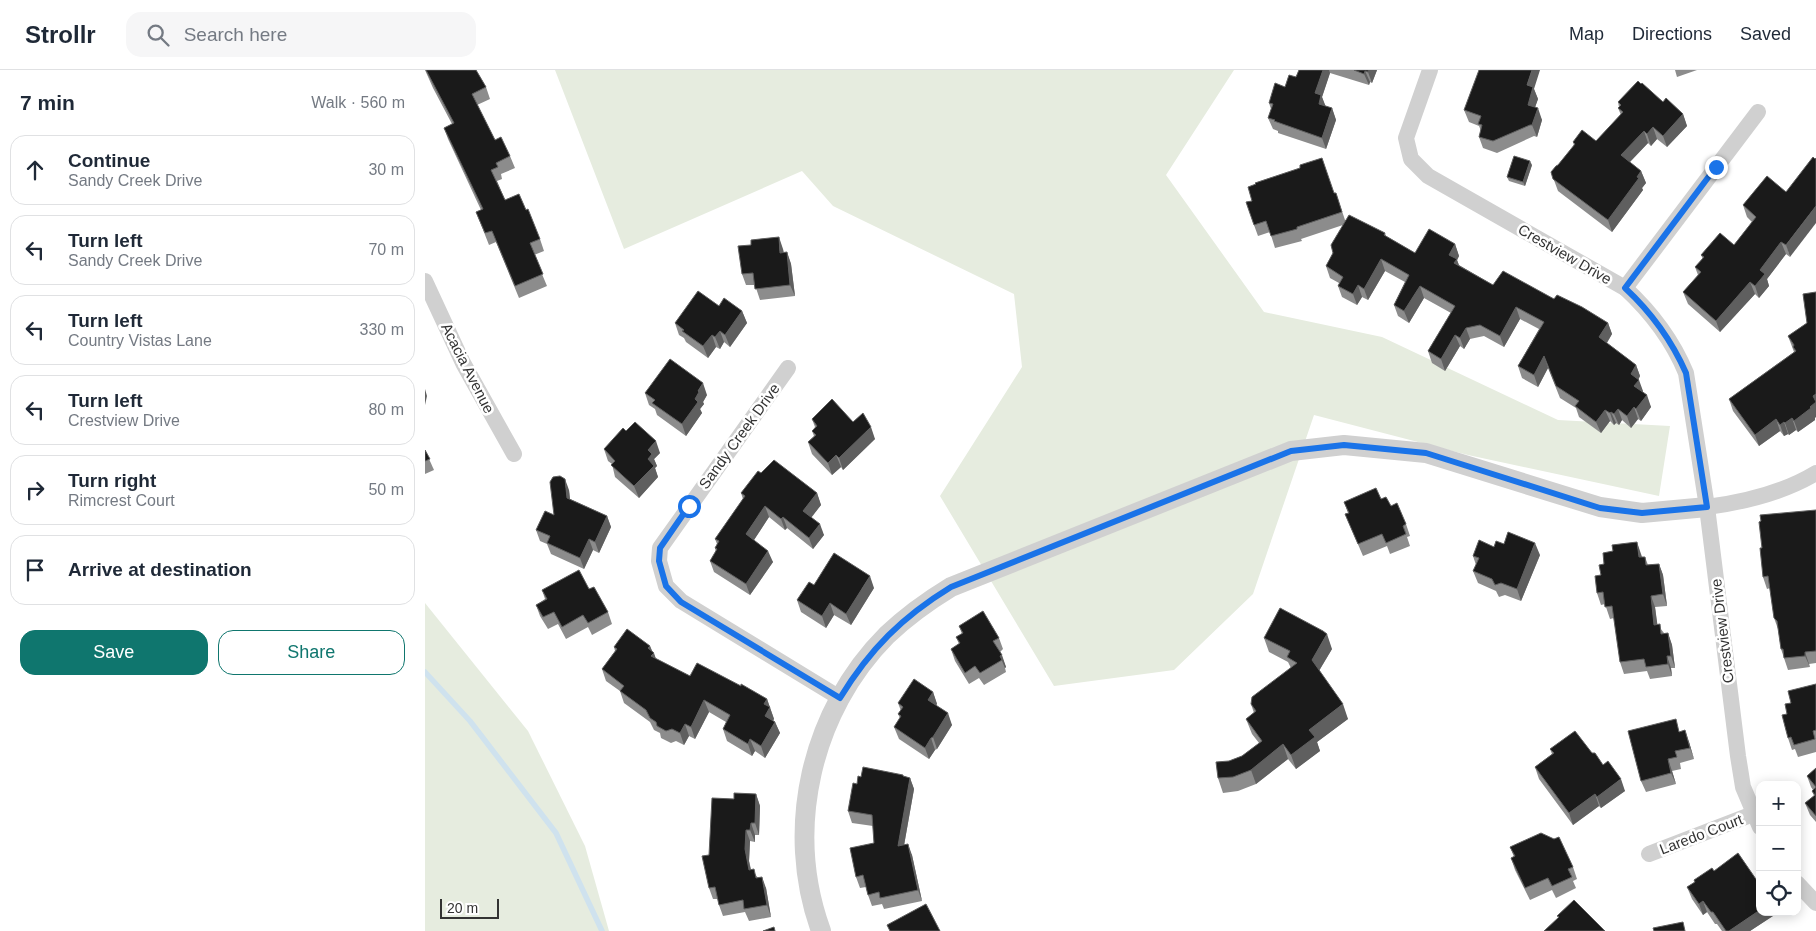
<!DOCTYPE html>
<meta charset="utf-8">
<style>
:root{--surface:#fff;--page:#f6f6f7;--text:#1f2937;--muted:#747a83;--line:#e0e1e3;--accent:#0f766e}
body{margin:0;font-family:Helvetica,sans-serif;background:var(--page);color:var(--text)}
.controls{position:absolute;right:15px;bottom:15px;display:grid;overflow:hidden;border-radius:10px;box-shadow:0 2px 12px #0003}
.controls button{width:45px;height:45px;display:grid;place-items:center;padding:0;border:0;border-bottom:1px solid var(--line);background:var(--surface);color:var(--text);font:25px sans-serif}
.scale{position:absolute;left:15px;bottom:12px;width:59px;box-sizing:border-box;padding-left:5px;border:2px solid #333;border-top:0;font-size:14px;line-height:18px;white-space:nowrap;color:#333;-webkit-text-stroke:4px #fff;paint-order:stroke}
.stop{position:absolute;width:15px;height:15px;margin:-11px;border:4px solid #1a73e8;border-radius:50%;background:#fff}
.stop.end{background:#1a73e8;border-color:#fff;box-shadow:0 1px 5px #0008}
.list{margin:0;padding:0;list-style:none}
h2{display:flex;justify-content:space-between;align-items:center;height:65px;margin:0;padding:0 20px;font-size:21px}
h2 small{font-size:16px;font-weight:400;color:var(--muted)}
.list li{display:grid;grid-template-columns:32px 1fr auto;gap:15px;align-items:center;box-sizing:border-box;height:70px;margin:0 10px 10px;padding:0 10px;border:1px solid var(--line);border-radius:15px}
.list b{display:block;font-size:19px;white-space:nowrap}
.list p{margin:0;font-size:16px;white-space:nowrap;color:var(--muted)}
.list em{font-size:16px;font-style:normal;color:var(--muted)}
.actions{display:flex;gap:10px;padding:15px 20px}
.actions a{flex:1;padding:11px 0;border:1px solid var(--accent);border-radius:15px;text-align:center;font-size:18px;color:var(--accent)}
.actions .main{background:var(--accent);color:#fff}
.icon{flex:none;width:28px;height:28px;fill:none;stroke:currentColor;stroke-width:2;stroke-linecap:round;stroke-linejoin:round}
.map{position:relative;flex:none;width:1391px;height:861px;overflow:hidden}
header{display:flex;align-items:center;gap:30px;box-sizing:border-box;height:70px;padding:0 25px;background:var(--surface);border-bottom:1px solid var(--line)}
header strong{font-size:24px}
nav{display:flex;gap:28px;margin-inline-start:auto;font-size:18px}
.search{width:350px;height:45px;background:var(--page);display:flex;align-items:center;gap:12px;box-sizing:border-box;padding:0 18px;border-radius:15px;color:var(--muted);font-size:19px}
main{display:flex}
aside{flex:1;background:var(--surface)}
.map>svg:first-child{display:block}
</style>
<header>
<strong>Strollr</strong>
<div class="search"><svg class="icon" aria-label="search" viewBox="0 0 24 24"><circle cx="10" cy="10" r="6"/><path d="M15 15l6 6"/></svg>Search here</div>
<nav><a>Map</a><a>Directions</a><a>Saved</a></nav>
</header>
<main>
<aside>
<h2>7 min<small>Walk · 560 m</small></h2>
<ul class="list">
<li><svg class="icon" aria-label="ahead" viewBox="0 0 24 24"><path d="M12 20V5M6 11l6-6 6 6"/></svg><div><b>Continue</b><p>Sandy Creek Drive</p></div><em>30 m</em></li>
<li><svg class="icon" aria-label="left" viewBox="0 0 24 24"><path d="M17 20v-9H6M10 6l-5 5 5 5"/></svg><div><b>Turn left</b><p>Sandy Creek Drive</p></div><em>70 m</em></li>
<li><svg class="icon" aria-label="left" viewBox="0 0 24 24"><path d="M17 20v-9H6M10 6l-5 5 5 5"/></svg><div><b>Turn left</b><p>Country Vistas Lane</p></div><em>330 m</em></li>
<li><svg class="icon" aria-label="left" viewBox="0 0 24 24"><path d="M17 20v-9H6M10 6l-5 5 5 5"/></svg><div><b>Turn left</b><p>Crestview Drive</p></div><em>80 m</em></li>
<li><svg class="icon" aria-label="right" viewBox="0 0 24 24"><path d="M7 20v-9h11M14 6l5 5-5 5"/></svg><div><b>Turn right</b><p>Rimcrest Court</p></div><em>50 m</em></li>
<li><svg class="icon" aria-label="arrive" viewBox="0 0 24 24"><path d="M6 21V4h12l-3 4 3 4H6"/></svg><div><b>Arrive at destination</b></div></li>
</ul>
<div class="actions"><a class="main">Save</a><a>Share</a></div>
</aside>
<div class="map">
<svg width="1391" height="861" viewBox="0 0 1391 861">
<rect width="100%" height="100%" fill="#fff"/>
<g fill="#e6ecdf">
<polygon points="130,0 809,0 741,105 839,242 957,267 1133,350 1245,356 1234,426 1043,385 889,345 828,524 749,600 629,616 515,426 597,297 589,224 408,136 377,101 199,179"/>
<polygon points="0,533 103,661 160,776 184,861 0,861"/>
</g>
<g fill="none" stroke-linecap="round" stroke-linejoin="round">
<polyline stroke="#cfe2ee" stroke-width="5.5" points="0,602 45,651 131,763 177,861"/>
<g stroke="#d0d0d0" stroke-width="16">
<path d="M 1005,0 L 981,68 L 986,89 L 1003,106 L 1200,218 C 1227,243 1247,269 1261,303 L 1282,437 L 1313,686 L 1318,717 L 1335,757"/>
<polyline points="0,211 38,293 89,384"/>
<polyline points="1200,218 1333,42"/>
<polyline points="363,298 235,478 234,491 241,516 256,531 415,628"/>
<path d="M 1282,437 C 1320,432 1358,423 1391,403"/>
<polyline points="1224,784 1328,744"/>
<polyline points="1372,813 1391,833"/>
</g>
<path stroke="#d0d0d0" stroke-width="20" d="M 396,861 C 359,759 386,641 462,565 C 482,546 503,531 526,517 L 866,381 L 919,375 L 1001,383 L 1175,437 L 1217,443 L 1282,437"/>
</g>
<g fill="#8c8c8c">
<polygon points="0,0 51,0 61,17 65,29 52,35 70,70 85,86 90,98 76,104 77,109 72,111 80,130 101,140 115,169 119,181 109,185 122,216 94,228 71,172 64,175 51,142 56,140 23,69 19,58 27,54 8,18"/>
<polygon points="874,0 952,0 947,13 945,12 944,15 905,3 897,27 900,36 907,38 911,50 901,79 853,63 853,61 848,59 843,48 846,39 844,33 860,17 871,7"/>
<polygon points="1250,0 1272,0 1252,7"/>
<polygon points="1109,19 1113,29 1110,37 1117,50 1112,67 1109,66 1072,83 1058,78 1054,67 1056,61 1054,56 1044,52 1039,40"/>
<polygon points="1193,32 1238,32 1258,44 1262,56 1242,77 1232,69 1226,76 1223,73 1205,92 1216,101 1221,113 1217,118 1218,120 1187,162 1133,121 1126,102 1133,95 1149,76 1148,72 1171,71 1196,45 1193,38 1194,37"/>
<polygon points="1107,95 1100,116 1084,111 1082,107"/>
<polygon points="1342,106 1365,187 1361,184 1342,209 1344,216 1334,228 1330,224 1295,262 1263,234 1258,222 1273,205 1270,197 1278,189 1276,185 1309,175 1327,152 1322,147 1318,135"/>
<polygon points="911,123 920,150 960,163 961,166 990,183 1030,174 1034,186 1032,190 1034,195 1068,215 1129,229 1183,253 1187,264 1182,273 1211,295 1215,306 1213,310 1218,322 1226,337 1216,351 1213,349 1206,358 1197,350 1194,355 1191,353 1189,355 1185,351 1176,363 1154,347 1151,338 1135,328 1123,298 1113,317 1097,308 1093,296 1114,259 1095,249 1079,277 1059,266 1045,269 1039,279 1035,276 1020,301 1007,293 1003,281 1026,243 999,228 984,253 973,246 969,235 980,212 960,201 943,230 937,227 932,235 917,227 913,216 914,213 905,208 901,196 908,183 918,155 876,169 877,171 850,178 845,162 833,166 829,155"/>
<polygon points="358,179 359,183 362,182 366,194 370,226 335,230 330,215 321,215 317,204"/>
<polygon points="1391,222 1390,348 1390,350 1373,362 1371,360 1364,365 1363,364 1359,366 1355,361 1334,376 1308,341 1304,329 1369,282 1363,266 1382,253"/>
<polygon points="294,236 317,241 322,253 305,277 299,272 295,279 291,277 283,288 261,272 259,268 254,265 250,253"/>
<polygon points="220,323 282,325 278,332 279,334 275,339 277,343 261,366 232,345 230,339 224,335"/>
<polygon points="387,349 428,352 450,369 418,400 416,397 407,405 387,384 383,372 389,366 387,361 390,357"/>
<polygon points="201,361 235,383 229,389 232,396 230,398 233,407 214,428 190,407 187,394 183,391 179,379"/>
<polygon points="0,380 9,400 0,404"/>
<polygon points="336,403 392,423 396,435 386,447 399,465 388,479 362,458 360,460 344,447 329,470 348,492 325,525 289,502 285,491 291,482 290,478 292,474 290,469 318,429 316,423"/>
<polygon points="144,420 145,429 182,446 186,457 174,483 168,480 159,499 126,484 122,474 115,471 111,460 129,445"/>
<polygon points="956,429 966,436 981,454 985,466 982,467 985,476 965,484 962,476 938,486 920,444 923,443 919,432"/>
<polygon points="1391,440 1391,593 1384,594 1385,597 1363,600 1356,579 1353,559 1349,548 1345,518 1342,519 1338,507"/>
<polygon points="1079,474 1115,485 1096,531 1080,525 1074,527 1071,521 1053,513 1048,501 1051,495 1048,486 1069,477"/>
<polygon points="1216,484 1217,487 1220,487 1223,495 1234,494 1238,505 1242,536 1230,537 1232,554 1239,563 1243,563 1247,575 1250,598 1246,598 1247,606 1225,609 1222,601 1199,604 1195,592 1189,548 1185,549 1180,534 1176,535 1172,523 1176,505 1179,494"/>
<polygon points="449,518 426,555 409,545 401,558 376,542 372,530"/>
<polygon points="164,519 183,542 187,554 167,565 163,557 141,569 133,554 123,559 115,546 111,535 120,529 117,520"/>
<polygon points="534,556 574,568 578,579 575,582 581,597 580,598 581,602 559,615 554,608 544,614 530,591 526,579 534,574 531,567 537,564"/>
<polygon points="839,568 907,579 894,601 923,649 892,672 895,681 871,699 863,689 831,714 813,721 798,723 793,708 804,691 817,686 834,673 827,664 821,649 829,643 826,634 866,598 863,592 844,582"/>
<polygon points="225,576 231,589 265,606 342,629 349,649 348,650 350,652 355,663 340,688 330,681 327,686 302,671 298,659 301,652 284,642 270,669 264,666 259,675 251,671 246,673 236,668 235,663 229,660 225,652 199,633 195,621 181,611 177,599 190,581 189,577"/>
<polygon points="1391,614 1391,682 1373,687 1370,679 1367,680 1363,668 1366,633"/>
<polygon points="508,622 512,634 511,635 527,655 512,679 510,680 504,689 474,669 469,657 475,648 473,644 476,641 473,633"/>
<polygon points="1255,662 1264,672 1269,689 1255,693 1256,699 1247,701 1251,714 1221,722 1216,711"/>
<polygon points="1125,679 1167,683 1178,695 1200,721 1176,738 1174,736 1148,755 1114,709 1110,697 1127,684"/>
<polygon points="1391,698 1391,752 1385,745 1380,733 1389,726 1387,721 1388,720 1386,717 1382,706"/>
<polygon points="479,706 485,708 489,719 479,775 487,785 497,831 459,839 457,834 447,836 443,825 441,817 435,818 431,807 449,773 448,756 427,753 423,741 432,714 436,707"/>
<polygon points="331,724 335,736 334,765 330,765 330,772 325,771 324,791 326,799 341,818 346,847 324,851 320,842 298,846 294,835 293,829 288,829 284,818 284,785"/>
<polygon points="1085,777 1148,797 1152,809 1148,811 1151,818 1131,828 1127,820 1105,830 1090,800 1086,788 1089,787"/>
<polygon points="1289,801 1335,842 1350,842 1351,844 1325,861 1297,861 1292,854 1290,854 1282,842 1278,845 1267,829 1262,817 1270,812 1269,810"/>
</g>
<g fill="#5f5f5f">
<polygon points="898,0 904,0 905,3 897,27 901,37 898,45 890,23"/>
<polygon points="944,0 952,0 947,13 943,2"/>
<polygon points="1107,0 1115,0 1109,19 1113,29 1107,46 1103,35 1102,15"/>
<polygon points="940,1 945,12 944,15 939,4"/>
<polygon points="907,38 911,50 901,79 897,68"/>
<polygon points="1113,38 1117,50 1112,67 1107,55"/>
<polygon points="1258,44 1262,56 1242,77 1238,66"/>
<polygon points="1228,57 1232,69 1226,76 1222,64"/>
<polygon points="1219,61 1223,73 1200,97 1196,85"/>
<polygon points="1105,91 1107,95 1100,116 1098,112"/>
<polygon points="1216,101 1221,113 1217,118 1218,120 1187,162 1183,150"/>
<polygon points="1391,136 1391,153 1365,187 1361,175"/>
<polygon points="354,167 358,179 360,195 355,183"/>
<polygon points="1356,172 1361,184 1342,209 1344,216 1334,228 1330,216 1335,200"/>
<polygon points="1030,174 1034,186 1032,190 1036,201 1024,185"/>
<polygon points="362,182 366,194 370,226 365,215"/>
<polygon points="956,189 960,201 943,230 939,219"/>
<polygon points="1325,212 1330,224 1295,262 1291,251"/>
<polygon points="933,215 937,227 932,235 928,224"/>
<polygon points="995,216 999,228 984,253 979,241"/>
<polygon points="1091,237 1095,249 1079,277 1075,266"/>
<polygon points="317,241 322,253 305,277 300,265"/>
<polygon points="1183,253 1187,264 1178,279 1174,267"/>
<polygon points="1041,258 1045,269 1039,279 1035,268"/>
<polygon points="295,261 299,272 295,279 290,267"/>
<polygon points="287,265 291,277 283,288 278,276"/>
<polygon points="1030,265 1035,276 1020,301 1016,289"/>
<polygon points="1119,286 1123,298 1113,317 1109,305"/>
<polygon points="1211,295 1215,306 1212,312 1214,310 1218,321 1214,327 1206,304"/>
<polygon points="278,313 282,325 278,332 279,334 275,339 277,343 261,366 257,354 270,329 273,321"/>
<polygon points="0,319 2,326 0,335"/>
<polygon points="1391,324 1391,347 1390,348 1390,350 1373,362 1369,351 1385,337 1388,326"/>
<polygon points="1222,325 1226,337 1216,351 1211,339"/>
<polygon points="1209,337 1213,349 1206,358 1202,346"/>
<polygon points="1193,339 1197,350 1194,355 1189,344"/>
<polygon points="1180,340 1185,351 1176,363 1171,352"/>
<polygon points="1186,342 1191,353 1189,355 1185,343"/>
<polygon points="1367,348 1371,360 1364,365 1360,353"/>
<polygon points="1351,349 1355,361 1334,376 1330,365"/>
<polygon points="1359,352 1363,364 1359,366 1355,355"/>
<polygon points="446,357 450,369 418,400 414,388"/>
<polygon points="231,371 235,383 229,389 232,396 230,398 233,407 214,428 209,416 223,389 223,380"/>
<polygon points="411,385 416,397 407,405 403,393"/>
<polygon points="140,409 144,420 146,439 142,428"/>
<polygon points="392,423 396,435 383,452 378,441"/>
<polygon points="340,436 344,447 325,476 321,464"/>
<polygon points="182,446 186,457 174,483 170,472"/>
<polygon points="358,447 362,458 360,460 356,449"/>
<polygon points="395,454 399,465 388,479 384,468"/>
<polygon points="164,469 168,480 159,499 155,488"/>
<polygon points="1212,472 1216,484 1219,499 1214,487"/>
<polygon points="1110,473 1115,485 1096,531 1092,519"/>
<polygon points="343,481 348,492 325,525 321,514"/>
<polygon points="1234,494 1238,505 1242,536 1238,524"/>
<polygon points="445,506 449,518 426,555 421,544"/>
<polygon points="1226,526 1230,537 1234,566 1229,555"/>
<polygon points="405,533 409,545 401,558 397,546"/>
<polygon points="1243,563 1247,575 1250,598 1246,586"/>
<polygon points="902,564 907,579 892,604 887,590"/>
<polygon points="225,576 228,584 229,583 233,595 231,598 223,578"/>
<polygon points="1380,582 1385,597 1380,586"/>
<polygon points="577,585 581,597 580,598 575,586"/>
<polygon points="1242,586 1246,598 1247,606 1243,594"/>
<polygon points="508,622 512,634 507,641 503,630"/>
<polygon points="342,629 349,649 344,657 340,646 339,634"/>
<polygon points="279,630 284,642 270,669 266,657"/>
<polygon points="918,634 923,649 892,672 895,681 871,699 866,685 884,660"/>
<polygon points="523,643 527,655 512,679 508,667"/>
<polygon points="350,652 355,663 340,688 336,676"/>
<polygon points="260,654 264,666 259,675 255,663"/>
<polygon points="1260,660 1264,672 1269,689 1265,678"/>
<polygon points="506,668 510,680 504,689 500,678"/>
<polygon points="325,669 330,681 327,686 323,674"/>
<polygon points="858,674 863,689 831,714 826,700"/>
<polygon points="1243,689 1247,701 1251,714 1246,703"/>
<polygon points="485,708 489,719 477,787 473,776"/>
<polygon points="1196,709 1200,721 1176,738 1172,727"/>
<polygon points="331,724 335,736 334,765 330,753"/>
<polygon points="1170,724 1174,736 1148,755 1144,743"/>
<polygon points="326,753 330,765 330,772 325,760"/>
<polygon points="321,760 325,771 324,791 328,812 324,800 320,779"/>
<polygon points="483,774 487,785 497,831 493,820"/>
<polygon points="337,807 341,818 346,847 342,835"/>
<polygon points="1278,831 1282,842 1278,845 1274,834"/>
<polygon points="1335,840 1335,842 1350,842 1351,844 1325,861 1304,861"/>
</g>
<g fill="#1a1a1a" stroke="#5f5f5f">
<polygon points="1,0 51,0 61,17 47,24 70,70 76,67 85,86 71,93 73,97 66,100 80,130 94,124 101,140 103,139 115,169 105,173 118,204 90,216 67,161 60,163 51,142 58,139 19,58 29,53"/>
<polygon points="874,0 898,0 890,23 896,25 894,34 907,38 897,68 849,51 850,50 843,48 848,34 844,33 850,13 860,17 864,5 871,7"/>
<polygon points="929,0 944,0 943,2 940,1 939,4"/>
<polygon points="1054,0 1107,0 1102,15 1108,17 1103,35 1113,38 1107,55 1105,55 1068,71 1054,67 1057,55 1053,54 1056,46 1039,40"/>
<polygon points="1213,11 1216,14 1217,13 1238,32 1241,28 1258,44 1238,66 1228,57 1222,64 1219,61 1196,85 1216,101 1212,107 1214,108 1183,150 1128,109 1126,102 1131,96 1133,95 1150,74 1148,72 1157,60 1171,71 1198,42 1193,38 1196,35 1193,32"/>
<polygon points="1089,86 1105,91 1098,112 1082,107"/>
<polygon points="1388,87 1390,89 1391,88 1391,136 1361,175 1356,172 1335,200 1340,204 1330,216 1325,212 1291,251 1258,222 1276,202 1270,197 1279,187 1276,185 1295,163 1309,175 1331,147 1318,135 1342,106 1361,122"/>
<polygon points="897,88 909,123 911,123 917,142 872,157 872,159 846,166 841,151 829,155 821,132 827,131 823,117 831,114 830,113 875,98 875,95"/>
<polygon points="924,145 960,163 959,165 990,183 1004,159 1030,174 1024,185 1032,189 1029,193 1068,215 1078,201 1129,229 1132,225 1157,237 1183,253 1174,267 1211,295 1206,304 1214,310 1209,316 1222,325 1211,339 1209,337 1202,346 1193,339 1189,344 1186,342 1185,343 1180,340 1171,352 1150,336 1154,331 1131,316 1119,286 1109,305 1093,296 1119,252 1091,237 1075,266 1055,255 1041,258 1035,268 1030,265 1016,289 1003,281 1030,236 995,216 979,241 969,235 984,205 956,189 939,219 933,215 928,224 913,216 918,207 901,196 908,183 906,175"/>
<polygon points="354,167 355,183 362,182 365,215 330,219 328,203 317,204 313,176 326,175 326,170"/>
<polygon points="273,221 294,236 299,228 317,241 300,265 295,261 290,267 287,265 278,276 257,261 259,260 250,253"/>
<polygon points="1391,222 1391,324 1388,326 1391,332 1385,337 1386,338 1369,351 1367,348 1360,353 1359,352 1355,355 1351,349 1330,365 1304,329 1371,281 1368,277 1369,275 1363,266 1382,253 1378,224"/>
<polygon points="245,289 278,313 273,321 274,322 270,329 273,332 257,354 227,333 230,330 220,323"/>
<polygon points="407,329 428,352 438,343 446,357 414,388 411,385 403,393 383,372 391,365 387,361 392,356 387,349"/>
<polygon points="210,352 231,371 223,380 227,384 223,389 229,396 209,416 186,395 190,391 179,379 198,358 201,361"/>
<polygon points="0,380 5,389 0,391"/>
<polygon points="349,390 392,423 378,441 395,454 384,468 358,447 356,449 340,436 321,464 343,481 321,514 285,491 292,479 290,478 294,471 290,469 320,426 316,423 333,401 336,403"/>
<polygon points="135,406 140,409 142,428 182,446 170,472 164,469 155,488 122,473 125,466 111,460 120,441 129,445 125,412 128,407"/>
<polygon points="951,418 956,429 961,427 966,436 972,433 981,454 978,456 981,464 961,473 957,464 933,474 920,444 924,443 919,432"/>
<polygon points="1391,440 1391,581 1380,582 1380,586 1359,588 1358,579 1356,579 1352,551 1349,548 1343,506 1338,507 1335,478 1337,478 1334,452 1336,451 1335,445"/>
<polygon points="1083,462 1110,473 1092,519 1076,513 1070,515 1067,509 1048,501 1054,488 1048,486 1054,470 1069,477 1071,471 1079,474"/>
<polygon points="1212,472 1214,487 1220,487 1221,495 1234,494 1238,524 1226,526 1229,555 1235,554 1236,564 1243,563 1246,586 1242,586 1243,594 1221,597 1219,589 1195,592 1187,536 1180,537 1178,522 1172,523 1170,506 1176,505 1174,495 1179,494 1178,483 1188,481 1187,475"/>
<polygon points="409,483 445,506 421,544 405,533 397,546 372,530 384,512 389,515"/>
<polygon points="154,500 164,519 169,517 183,542 163,553 158,545 137,557 129,542 118,547 111,535 122,529 117,520"/>
<polygon points="855,538 898,561 902,564 887,590 918,634 884,660 890,667 866,685 858,674 826,700 808,707 793,708 791,692 804,691 817,686 837,671 821,649 831,641 826,634 827,627 872,593 862,587 865,581 839,568"/>
<polygon points="558,541 574,568 568,571 577,585 575,586 577,590 555,603 550,596 540,603 526,579 535,573 531,567 538,563 534,556"/>
<polygon points="202,559 225,576 223,578 229,583 226,586 265,606 272,593 316,616 316,614 342,629 339,634 345,637 340,646 350,652 336,676 325,669 323,674 298,659 305,645 279,630 266,657 260,654 255,663 247,659 241,661 232,656 231,652 225,648 221,640 195,621 199,616 177,599 192,579 189,577"/>
<polygon points="489,609 508,622 503,630 523,643 508,667 506,668 500,678 469,657 476,646 473,644 478,637 473,633"/>
<polygon points="1391,614 1391,660 1388,661 1390,669 1369,675 1366,667 1363,668 1357,645 1362,644 1360,634 1366,633 1363,621"/>
<polygon points="1251,649 1254,662 1260,660 1265,678 1250,681 1252,687 1243,689 1246,703 1216,711 1203,661"/>
<polygon points="1150,661 1167,683 1170,683 1178,695 1183,691 1196,709 1172,727 1170,724 1144,743 1110,697 1129,683 1125,679"/>
<polygon points="438,697 478,705 478,706 485,708 473,776 483,774 493,820 455,828 454,822 443,825 438,805 431,807 425,778 449,773 447,745 423,741 428,713 432,714 433,706 436,707"/>
<polygon points="1391,698 1391,717 1382,706"/>
<polygon points="1391,717 1391,746 1380,733 1390,725 1387,721"/>
<polygon points="309,723 331,724 330,753 326,753 325,760 321,760 320,779 324,800 329,799 331,808 337,807 342,835 319,839 318,830 294,835 290,817 284,818 277,786 284,785 287,728 309,729"/>
<polygon points="1116,763 1129,769 1134,767 1148,797 1143,799 1147,807 1127,816 1123,808 1100,818 1086,788 1090,786 1085,777"/>
<polygon points="1313,783 1335,815 1335,840 1304,861 1301,861 1288,842 1286,842 1278,831 1274,834 1262,817 1270,812 1269,810 1287,798 1289,801"/>
<polygon points="1149,830 1180,861 1119,861 1134,847 1132,846"/>
<polygon points="501,834 515,861 465,861 462,855"/>
<polygon points="1258,852 1260,861 1229,861 1228,858"/>
<polygon points="349,857 350,861 338,861"/>
</g>
<g fill="none" stroke-linecap="round" stroke-linejoin="round">
<path stroke="#1a73e8" stroke-width="6" d="M 264,436 L 235,478 L 234,491 L 241,516 L 256,532 L 415,628 C 445,579 477,547 526,517 L 866,381 L 919,375 L 1001,383 L 1175,438 L 1217,443 L 1282,437 L 1261,303 C 1246,269 1227,243 1200,218 L 1291,97"/>
</g>
<g text-anchor="middle" dominant-baseline="central" stroke-width="5" stroke-linejoin="round" paint-order="stroke">
<g font-size="15" fill="#333" stroke="#fff">
<text transform="translate(1140 184) rotate(30)">Crestview Drive</text>
<text transform="translate(43 298) rotate(63)">Acacia Avenue</text>
<text transform="translate(314 366) rotate(-54)">Sandy Creek Drive</text>
<text transform="translate(1297 561) rotate(-97)">Crestview Drive</text>
<text transform="translate(1276 764) rotate(-21)">Laredo Court</text>
</g>
</g>
</svg>
<div class="controls">
<button>+</button>
<button>−</button>
<button><svg class="icon" aria-label="locate" viewBox="0 0 24 24"><circle cx="12" cy="12" r="6"/><path d="M12 2v4M12 18v4M2 12h4M18 12h4"/></svg></button>
</div>
<div class="scale">20 m</div>
<div class="stop" style="left:264px;top:436px"></div>
<div class="stop end" style="left:1291px;top:97px"></div>
</div>
</main>
